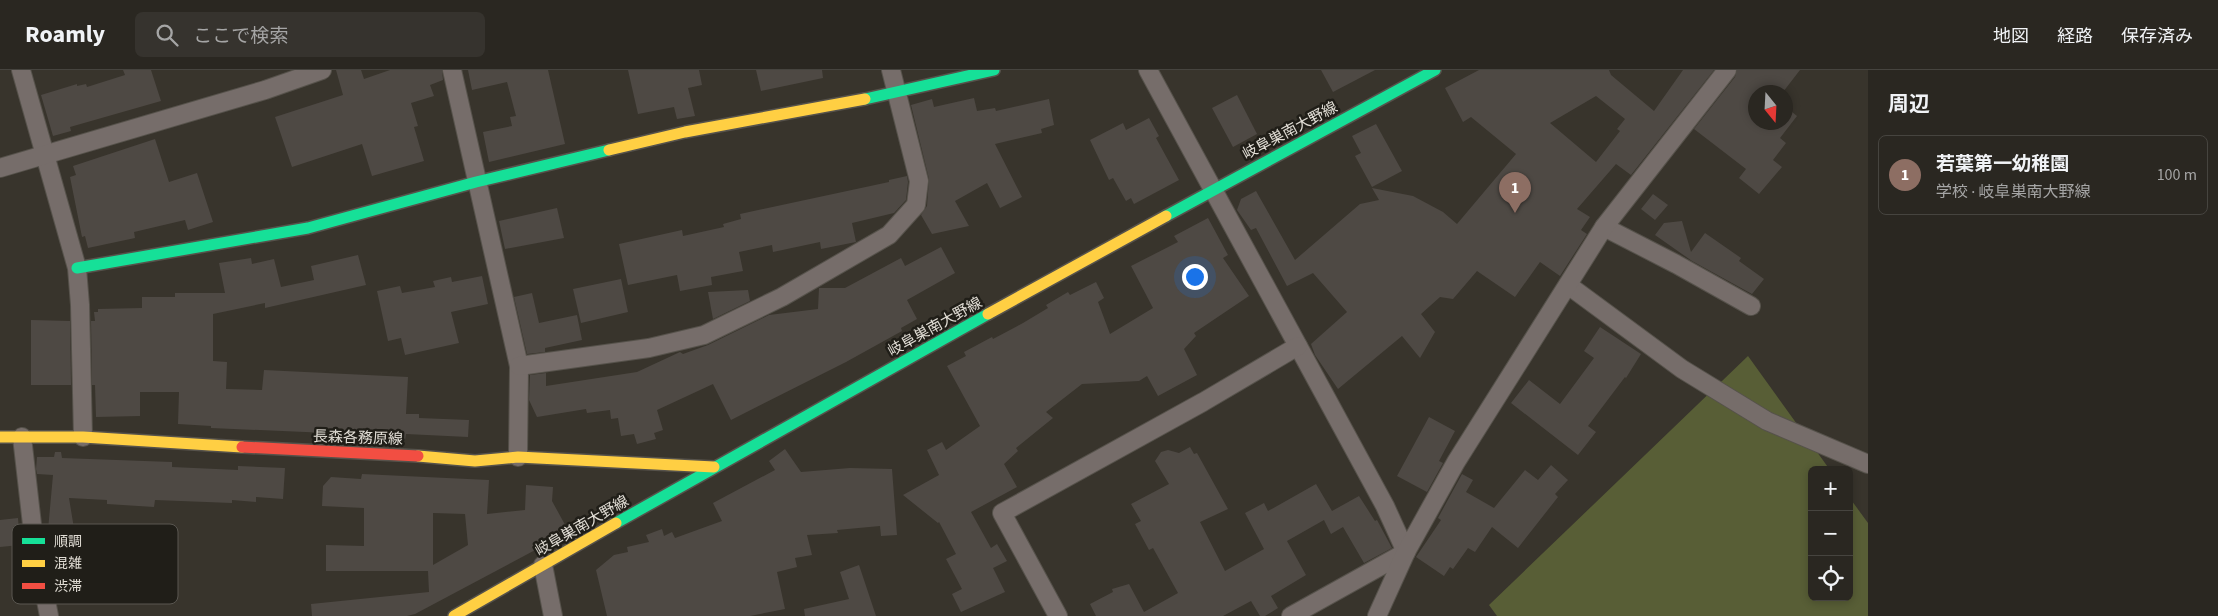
<!DOCTYPE html>
<html lang="ja">
<meta charset="utf-8">
<style>
:root{--surface:#2a2721;--page:#36332e;--text:#f1f3f6;--muted:#a5a5a5;--line:#46443f;--accent:#8bbbb9}
body{margin:0;font-family:"Source Sans 3","Noto Sans JP",sans-serif;background:var(--page);color:var(--text)}
.controls{position:absolute;right:15px;bottom:15px;display:grid;overflow:hidden;border-radius:8px;box-shadow:0 2px 8px #0003}
.controls button{width:45px;height:45px;display:grid;place-items:center;padding:0;border:0;border-bottom:1px solid var(--line);background:var(--surface);color:var(--text);font:25px sans-serif}
.compass{position:absolute;left:1748px;top:15px;width:45px;height:45px;border-radius:50%;background:var(--surface);box-shadow:0 2px 8px #0003;rotate:162deg}
.you{position:absolute;left:1194px;top:206px;width:18px;height:18px;margin:-12px;border:4px solid #fff;border-radius:50%;background:#1a73e8;box-shadow:0 0 0 8px #1a73e833}
.badge{display:grid;place-items:center;width:32px;height:32px;border-radius:50%;background:var(--accent);color:#fff;font-size:16px;font-weight:700}
.pin{position:absolute;translate:-50% -41px;filter:drop-shadow(0 1px 2px #0008)}
.pin::after{content:'';position:absolute;top:26px;width:18px;height:15px;background:inherit;clip-path:polygon(0 0,100% 0,50% 100%)}
.list{margin:0;padding:0;list-style:none}
h2{display:flex;justify-content:space-between;align-items:center;height:65px;margin:0;padding:0 20px;font-size:21px}
h2 small{font-size:16px;font-weight:400;color:var(--muted)}
.list li{display:grid;grid-template-columns:32px 1fr auto;gap:15px;align-items:center;box-sizing:border-box;height:80px;margin:0 10px 10px;padding:0 10px;border:1px solid var(--line);border-radius:8px}
.list b{display:block;font-size:19px;white-space:nowrap}
.list p{margin:0;font-size:16px;white-space:nowrap;color:var(--muted)}
.list em{font-size:16px;font-style:normal;color:var(--muted)}
.icon{flex:none;width:28px;height:28px;fill:none;stroke:currentColor;stroke-width:2;stroke-linecap:round;stroke-linejoin:round}
.map{position:relative;flex:none;width:1868px;height:546px;overflow:hidden}
header{display:flex;align-items:center;gap:30px;box-sizing:border-box;height:70px;padding:0 25px;background:var(--surface);border-bottom:1px solid var(--line)}
header strong{font-size:24px}
nav{display:flex;gap:28px;margin-inline-start:auto;font-size:18px}
.search{width:350px;height:45px;background:var(--page);display:flex;align-items:center;gap:12px;box-sizing:border-box;padding:0 18px;border-radius:8px;color:var(--muted);font-size:19px}
main{display:flex}
aside{flex:1;background:var(--surface)}
.map>svg:first-child{display:block}
</style>
<header>
<strong>Roamly</strong>
<div class="search"><svg class="icon" aria-label="search" viewBox="0 0 24 24"><circle cx="10" cy="10" r="6"/><path d="M15 15l6 6"/></svg>ここで検索</div>
<nav><a>地図</a><a>経路</a><a>保存済み</a></nav>
</header>
<main>
<div class="map">
<svg width="1868" height="546" viewBox="0 0 1868 546">
<rect width="100%" height="100%" fill="#38342c"/>
<polygon fill="#585e36" points="1748,286 1830,400 1812,400 1812,527 1849,527 1849,427 1868,453 1868,546 1497,546 1489,535"/>
<g fill="#4e4944" fill-rule="evenodd">
<polygon points="123,0 151,0 161,31 70,57 71,61 53,66 41,25 77,14 77,16 86,14 87,17 125,5"/>
<polygon points="336,0 361,0 364,9 390,0 442,0 443,10 430,15 434,26 411,33 418,56 414,57 424,91 372,106 362,74 292,97 275,47 343,25"/>
<polygon points="468,0 548,0 565,74 489,92 483,62 512,56 510,47 516,46 507,12 472,20"/>
<polygon points="628,0 699,0 702,15 688,18 695,46 677,49 674,37 638,44"/>
<polygon points="756,0 822,0 823,8 761,21"/>
<polygon points="1321,0 1375,0 1333,22"/>
<path d="M 1479,0 L 1609,0 L 1611,5 L 1654,41 L 1683,0 L 1714,0 L 1631,105 L 1616,94 L 1577,139 L 1590,147 L 1581,160 L 1587,164 L 1560,206 L 1540,192 L 1515,227 L 1477,201 L 1453,229 L 1440,227 L 1421,244 L 1435,262 L 1420,288 L 1402,266 L 1338,319 L 1315,285 L 1311,274 L 1347,242 L 1313,203 L 1287,216 L 1256,158 L 1251,160 L 1237,140 L 1241,129 L 1256,121 L 1295,190 L 1360,134 L 1379,130 L 1372,118 L 1413,126 L 1443,142 L 1457,154 L 1516,84 L 1471,47 L 1463,52 L 1445,18 ZM 1596,26 L 1625,49 L 1617,59 L 1620,61 L 1596,92 L 1550,53 Z"/>
<polygon points="1737,0 1800,0 1783,22 1756,22 1756,52 1786,52 1786,37 1797,46 1780,68 1786,73 1773,90 1782,97 1759,124 1739,108 1746,99 1694,59 1735,7"/>
<polygon points="1237,25 1257,64 1233,77 1212,38"/>
<polygon points="974,28 977,41 995,38 996,41 1049,29 1054,55 1041,59 1042,63 995,74 1022,127 1000,138 987,113 955,131 969,156 932,164 921,145 927,136 929,109 911,35 932,29 934,37"/>
<polygon points="1149,48 1159,66 1156,68 1179,110 1134,134 1131,128 1126,131 1113,108 1109,110 1090,70 1123,53 1126,60"/>
<polygon points="1376,54 1402,101 1372,117 1355,86 1361,83 1352,66"/>
<polygon points="155,69 169,112 197,103 213,152 188,160 185,150 134,162 135,168 88,178 85,166 82,167 70,107 76,105 73,96"/>
<polygon points="907,106 908,112 906,130 894,143 852,153 856,172 821,179 820,172 773,182 772,175 739,182 743,201 711,207 712,215 680,221 677,205 628,215 619,174 682,160 683,166 724,157 723,154 741,149 740,144 889,112 889,110"/>
<polygon points="1653,124 1668,135 1655,150 1641,139"/>
<polygon points="557,138 564,168 505,179 499,151"/>
<polygon points="1208,148 1228,185 1223,188 1249,226 1194,263 1196,266 1184,279 1197,305 1158,326 1147,306 1139,311 1082,314 1046,342 1053,348 1016,378 1018,381 1004,394 1017,417 971,442 991,478 997,474 1007,491 993,498 1005,522 961,542 952,524 962,519 946,489 956,484 939,452 938,453 903,425 939,405 927,380 942,372 946,380 980,356 947,296 966,286 964,282 992,267 993,269 1023,253 1048,238 1046,235 1068,222 1070,225 1096,212 1104,228 1098,232 1110,264 1153,238 1131,196 1178,172 1174,166"/>
<polygon points="1682,151 1691,182 1705,163 1741,188 1739,191 1764,209 1752,224 1692,191 1655,165 1664,153"/>
<polygon points="941,177 955,203 907,230 917,249 901,258 902,261 846,292 731,350 713,314 657,340 663,360 654,363 656,369 637,374 634,364 621,366 618,348 611,349 610,340 587,343 586,339 537,347 529,330 530,305 546,303 546,316 637,302 680,282 683,284 708,275 769,245 818,239 819,218 845,218 901,188 905,196"/>
<polygon points="358,185 366,215 265,238 265,233 213,244 213,291 227,292 226,319 262,320 264,300 408,307 406,344 419,344 419,348 469,350 468,367 406,364 405,370 328,366 328,363 211,358 211,356 178,354 179,322 140,322 140,346 96,347 95,315 92,315 91,251 95,251 94,242 98,242 98,239 142,238 142,227 175,227 175,223 225,223 219,193 251,188 252,194 274,189 281,217 314,210 311,196"/>
<polygon points="482,206 488,234 451,242 459,273 405,285 401,268 388,271 377,221 400,216 402,223 435,217 433,211 451,207 452,212"/>
<polygon points="621,209 628,242 581,253 573,219"/>
<polygon points="748,220 750,231 713,249 708,222"/>
<polygon points="532,223 539,253 577,245 582,270 545,278 545,282 527,284 514,227"/>
<polygon points="31,250 70,251 71,315 31,315"/>
<polygon points="1600,257 1641,284 1626,308 1625,307 1588,356 1596,362 1578,385 1511,333 1529,310 1560,334 1594,288 1584,281"/>
<polygon points="1429,347 1455,361 1439,391 1443,393 1427,422 1397,406"/>
<polygon points="1190,377 1194,384 1197,383 1228,439 1200,452 1225,501 1264,479 1245,443 1264,433 1268,441 1316,414 1332,441 1359,426 1375,451 1377,450 1392,478 1364,493 1343,457 1331,464 1324,450 1287,471 1306,505 1271,526 1278,538 1265,546 1260,546 1251,531 1223,546 1096,546 1090,534 1113,522 1112,519 1129,514 1144,542 1178,523 1153,478 1149,480 1135,454 1141,451 1131,434 1169,414 1155,391 1161,382 1168,380 1179,383"/>
<polygon points="785,379 801,402 850,398 892,399 897,465 881,466 880,456 837,460 838,463 807,465 812,485 795,488 797,497 777,502 785,539 750,546 607,546 596,500 614,485 628,482 627,477 649,472 646,465 662,459 664,466 672,462 675,468 722,451 713,433 775,400 769,391"/>
<polygon points="55,382 61,382 62,388 172,392 172,397 238,400 238,396 285,398 283,429 256,427 256,432 232,430 232,433 155,430 154,437 107,434 107,430 69,428 80,495 52,500 47,471 53,405 37,404 36,399 37,387 54,387"/>
<polygon points="1551,395 1568,410 1555,424 1558,427 1518,478 1492,457 1475,482 1468,478 1453,499 1450,497 1444,506 1416,487 1441,450 1438,448 1462,404 1473,410 1466,422 1494,438 1525,400 1538,410"/>
<path d="M 362,404 L 489,410 L 487,444 L 525,440 L 526,415 L 553,417 L 552,431 L 569,462 L 415,544 L 407,546 L 312,546 L 311,534 L 429,522 L 428,501 L 326,501 L 326,475 L 364,476 L 364,438 L 322,436 L 323,416 L 331,407 L 361,409 ZM 433,443 L 465,444 L 468,475 L 433,495 Z"/>
<polygon points="18,448 20,475 0,477 0,450"/>
<polygon points="859,495 876,546 805,546 804,539 849,529 840,502"/>
</g>
<g fill="none" stroke-linecap="round" stroke-linejoin="round">
<g stroke="#56524b" stroke-width="20">
<g id="street">
<polyline points="21,0 77,198 80,235 83,367"/>
<polyline points="452,0 519,296 518,387"/>
<polyline points="1148,0 1385,436 1406,482"/>
<polyline points="0,98 265,20 322,0"/>
<polyline points="1604,157 1676,194 1751,236"/>
<polyline points="1568,215 1682,299 1767,351 1868,394"/>
<polyline points="519,296 649,278 704,265 782,227 889,165 916,135 919,111 891,0"/>
<polyline points="22,367 33,463 49,546"/>
<polyline points="543,495 553,546"/>
<polyline points="1058,546 1002,443 1203,332 1298,276"/>
<polyline points="1291,546 1406,482"/>
<polyline points="1377,546 1406,482 1456,392 1604,157 1727,0"/>
</g>
</g>
<g stroke="#56524b" stroke-width="14">
<g id="fast">
<polyline points="865,29 994,0"/>
<polyline points="1166,146 1435,0"/>
<polyline points="77,198 308,158 476,112 609,80"/>
<polyline points="616,453 988,244"/>
</g>
</g>
<g stroke="#56524b" stroke-width="14">
<g id="slow">
<polyline points="609,80 685,62 865,29"/>
<polyline points="988,244 1166,146"/>
<polyline points="0,367 83,367 242,377"/>
<polyline points="418,386 475,391 518,387 714,397"/>
<polyline points="454,546 616,453"/>
</g>
</g>
<g stroke="#56524b" stroke-width="14">
<polyline id="jam" points="242,377 418,386"/>
</g>
<use href="#street" stroke="#766d6a" stroke-width="18"/>
<use href="#fast" stroke="#16e098" stroke-width="11"/>
<use href="#slow" stroke="#ffcf43" stroke-width="11"/>
<use href="#jam" stroke="#f24e42" stroke-width="11"/>
</g>
<g text-anchor="middle" dominant-baseline="central" stroke-width="5" stroke-linejoin="round" paint-order="stroke">
<g font-size="15" fill="#e1ddd5" stroke="#201e18">
<text transform="translate(1290 61) rotate(-28)">岐阜巣南大野線</text>
<text transform="translate(935 257) rotate(-29)">岐阜巣南大野線</text>
<text transform="translate(358 368) rotate(2)">長森各務原線</text>
<text transform="translate(582 456) rotate(-30)">岐阜巣南大野線</text>
</g>
</g>
<rect x="12" y="454" width="166" height="80" rx="8" fill="#201e18" stroke="#5a5751" stroke-width="1"/>
<rect x="22" y="468" width="23" height="6" fill="#16e098"/>
<rect x="22" y="490" width="23" height="7" fill="#ffcf43"/>
<rect x="22" y="513" width="23" height="6" fill="#f24e42"/>
<g font-size="14" fill="#e1ddd5">
<text x="54" y="476">順調</text>
<text x="54" y="498">混雑</text>
<text x="54" y="521">渋滞</text>
</g>
</svg>
<div class="controls">
<button>+</button>
<button>−</button>
<button><svg class="icon" aria-label="locate" viewBox="0 0 24 24"><circle cx="12" cy="12" r="6"/><path d="M12 2v4M12 18v4M2 12h4M18 12h4"/></svg></button>
</div>
<svg class="compass" viewBox="-18 -18 36 36"><path d="M0-13l5 13h-10z" fill="#e53935"/><path d="M0 13l5-13h-10z" fill="#a5a5a5"/></svg>
<div class="you"></div>
<div class="pin badge" style="left:1515px;top:143px;background:#8d6e63">1</div>
</div>
<aside>
<h2>周辺<small></small></h2>
<ul class="list">
<li><span class="badge" style="background:#8d6e63">1</span><div><b>若葉第一幼稚園</b><p>学校 · 岐阜巣南大野線</p></div><em>100 m</em></li>
</ul>
</aside>
</main>
